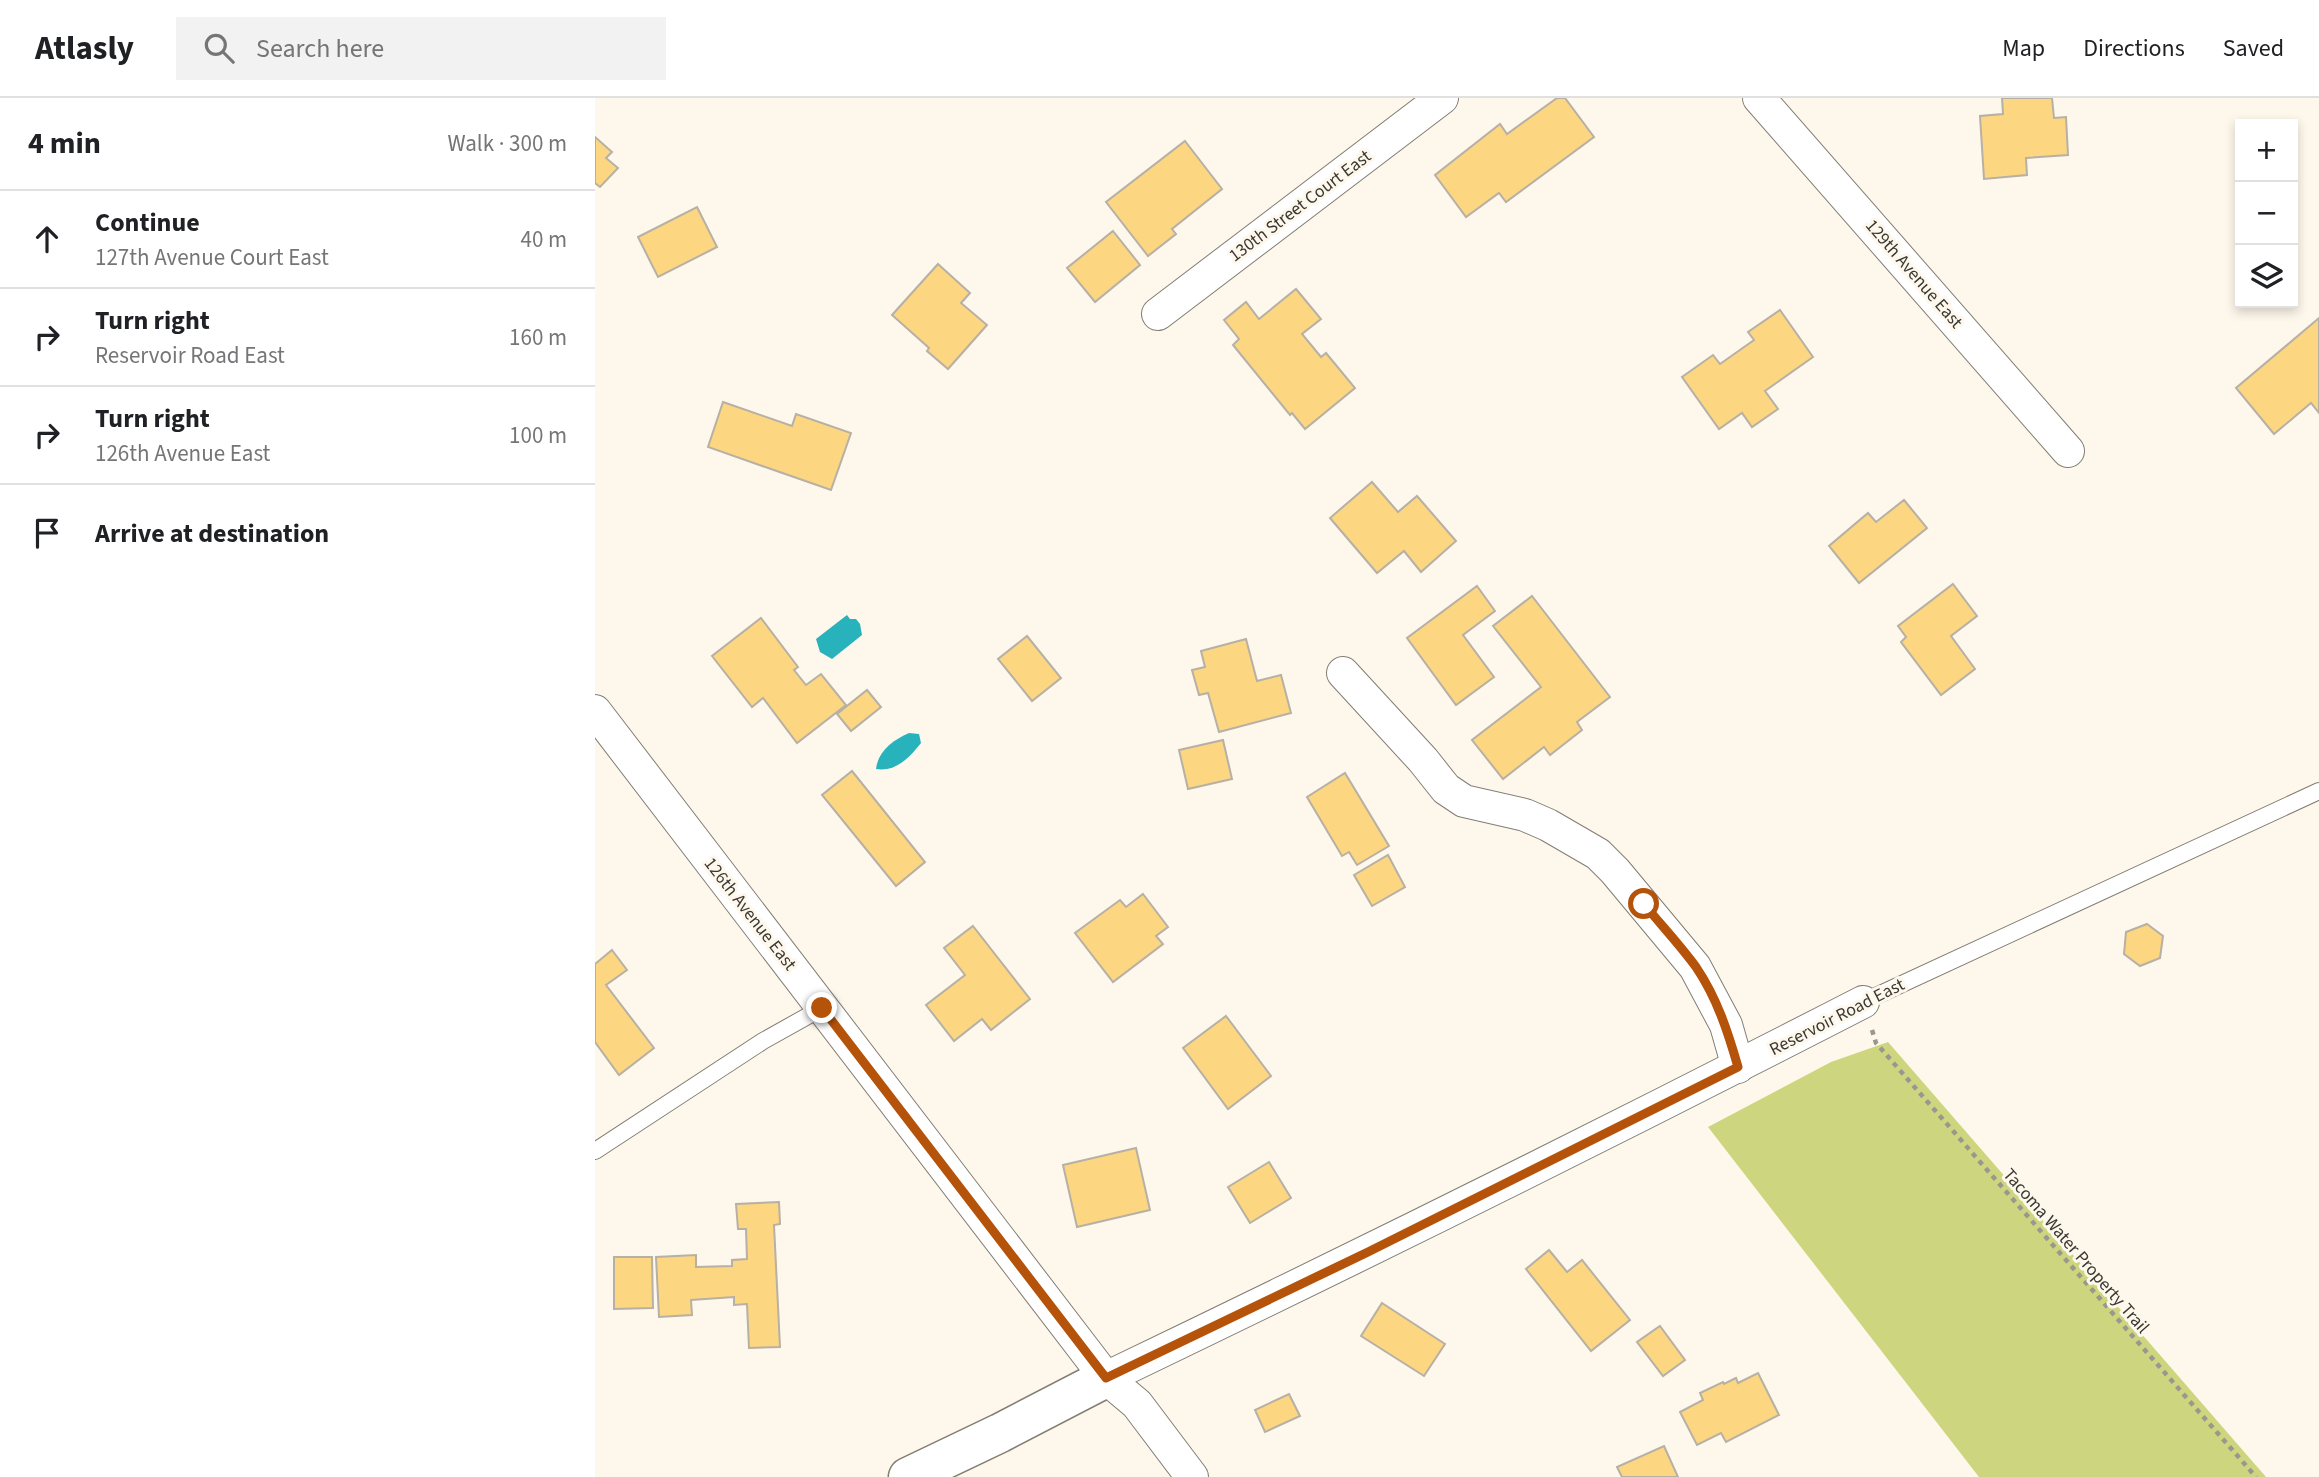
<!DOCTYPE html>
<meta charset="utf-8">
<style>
:root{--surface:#fff;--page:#f2f2f2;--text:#202124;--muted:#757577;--line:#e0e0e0}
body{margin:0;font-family:"Source Sans 3",sans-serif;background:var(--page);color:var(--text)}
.controls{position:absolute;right:21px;top:21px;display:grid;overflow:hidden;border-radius:0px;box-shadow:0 4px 10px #0003}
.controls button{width:63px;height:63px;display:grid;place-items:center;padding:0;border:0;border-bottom:2px solid var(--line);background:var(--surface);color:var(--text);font:35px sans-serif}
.stop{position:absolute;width:21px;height:21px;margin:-16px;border:5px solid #b45309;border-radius:50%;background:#fff}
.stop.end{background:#b45309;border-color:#fff;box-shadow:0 2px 7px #0008}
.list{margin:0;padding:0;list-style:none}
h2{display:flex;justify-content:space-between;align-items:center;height:91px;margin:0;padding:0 28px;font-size:30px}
h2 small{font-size:23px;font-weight:400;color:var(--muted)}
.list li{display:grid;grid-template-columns:46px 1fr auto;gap:21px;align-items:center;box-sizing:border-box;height:98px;padding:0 28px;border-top:2px solid var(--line)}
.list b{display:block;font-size:26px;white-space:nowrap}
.list p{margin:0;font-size:23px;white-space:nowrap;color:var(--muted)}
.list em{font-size:23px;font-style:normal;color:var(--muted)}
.icon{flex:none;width:38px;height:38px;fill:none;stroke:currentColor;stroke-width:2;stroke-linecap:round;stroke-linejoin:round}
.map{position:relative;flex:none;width:1724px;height:1379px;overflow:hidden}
header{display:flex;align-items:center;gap:42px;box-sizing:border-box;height:98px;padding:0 35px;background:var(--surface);border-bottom:2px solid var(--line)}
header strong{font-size:33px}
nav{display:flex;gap:38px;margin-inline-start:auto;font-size:24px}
.search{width:490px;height:63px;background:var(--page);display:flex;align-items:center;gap:18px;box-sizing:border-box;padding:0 24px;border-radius:0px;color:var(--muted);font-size:26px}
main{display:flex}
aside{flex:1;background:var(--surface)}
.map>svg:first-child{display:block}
</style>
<header>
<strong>Atlasly</strong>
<div class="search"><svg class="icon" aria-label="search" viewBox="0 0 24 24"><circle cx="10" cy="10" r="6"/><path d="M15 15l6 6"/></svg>Search here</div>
<nav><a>Map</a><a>Directions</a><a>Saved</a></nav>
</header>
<main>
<aside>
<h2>4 min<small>Walk · 300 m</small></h2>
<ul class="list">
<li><svg class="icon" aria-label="ahead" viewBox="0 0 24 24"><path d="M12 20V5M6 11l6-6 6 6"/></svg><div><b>Continue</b><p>127th Avenue Court East</p></div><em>40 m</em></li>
<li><svg class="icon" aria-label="right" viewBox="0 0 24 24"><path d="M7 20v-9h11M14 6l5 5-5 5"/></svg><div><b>Turn right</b><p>Reservoir Road East</p></div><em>160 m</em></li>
<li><svg class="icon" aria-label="right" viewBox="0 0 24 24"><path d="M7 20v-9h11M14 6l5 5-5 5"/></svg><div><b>Turn right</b><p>126th Avenue East</p></div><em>100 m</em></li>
<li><svg class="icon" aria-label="arrive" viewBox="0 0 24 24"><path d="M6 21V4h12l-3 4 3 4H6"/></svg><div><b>Arrive at destination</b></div></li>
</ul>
</aside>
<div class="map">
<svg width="1724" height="1379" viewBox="0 0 1724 1379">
<rect width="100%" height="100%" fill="#fef8ec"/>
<polygon fill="#cdd57e" points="1293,944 1671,1379 1384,1379 1113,1029 1236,964"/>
<g fill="#28b3bc">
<polygon points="252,517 255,521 261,521 265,526 267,537 237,561 225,554 221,541"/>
<path d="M 314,635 L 324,636 L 326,645 C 314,660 301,674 281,671 C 283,653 298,642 314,635 Z"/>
</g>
<g fill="#fdd682" stroke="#b6b0a5" stroke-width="2">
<polygon points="962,0 970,0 999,39 911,104 904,95 871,119 840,77 905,26 912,36"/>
<polygon points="1407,0 1457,0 1459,20 1471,19 1473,57 1431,60 1432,77 1389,81 1385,18 1408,16"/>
<polygon points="0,39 17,54 11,60 23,70 5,89 0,85"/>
<polygon points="590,43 627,91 577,131 581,136 553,158 511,104"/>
<polygon points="102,109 122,149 63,179 43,139"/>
<polygon points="518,133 545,167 500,204 472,170"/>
<polygon points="343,166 375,195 366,205 392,227 353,271 332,253 334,250 297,217"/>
<polygon points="701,191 726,221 707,236 726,259 731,255 760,290 710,331 697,315 695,317 638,247 644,241 629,222 651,204 664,221"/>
<polygon points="1185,212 1218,259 1170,293 1183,311 1157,329 1147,315 1124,331 1087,279 1118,257 1125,266 1159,242 1153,234"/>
<polygon points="1724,220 1724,315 1716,305 1679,336 1641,290"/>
<polygon points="128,304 197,328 201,316 256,335 236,392 113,349"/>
<polygon points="777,384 803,414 822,398 861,443 826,474 809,453 782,475 735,420"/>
<polygon points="1309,402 1332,430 1264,485 1234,448 1273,415 1281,424"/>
<polygon points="1358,486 1382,518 1356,538 1380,571 1346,597 1306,544 1311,539 1303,528"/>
<polygon points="882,488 900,513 868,537 899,579 861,607 812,540"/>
<polygon points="937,498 1015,599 982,624 987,632 955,657 949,649 908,681 877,642 946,589 898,528"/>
<polygon points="166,520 203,569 199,572 211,587 226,576 251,607 202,645 168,600 157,609 117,558"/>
<polygon points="432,538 466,580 437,603 403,561"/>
<polygon points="651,541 662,583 686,577 696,615 624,634 613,595 604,597 597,572 610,569 606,553"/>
<polygon points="272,592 286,609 256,633 242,616"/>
<polygon points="628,642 637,681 593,691 584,652"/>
<polygon points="257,673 330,764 301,788 227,697"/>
<polygon points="750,675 794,748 762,767 754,754 747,758 712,699"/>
<polygon points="793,757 810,789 777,808 759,777"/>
<polygon points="548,796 573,829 561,838 568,846 518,884 480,835 525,802 531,809"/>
<polygon points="1552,826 1568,838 1565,860 1545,868 1529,856 1531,834"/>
<polygon points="378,828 435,901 396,932 387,921 359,943 331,907 370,877 349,850"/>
<polygon points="17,852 32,872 11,887 59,950 24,977 0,944 0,866"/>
<polygon points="631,918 676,978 633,1011 588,950"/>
<polygon points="541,1050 555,1112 482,1129 468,1067"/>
<polygon points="674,1064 696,1100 655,1125 633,1089"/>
<polygon points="184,1104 185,1126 179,1127 185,1249 154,1250 152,1206 139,1207 139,1199 96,1202 97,1217 64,1219 61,1159 101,1157 101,1169 137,1168 137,1162 152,1161 151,1131 143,1131 141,1106"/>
<polygon points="954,1152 972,1174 987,1162 1035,1222 996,1253 931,1171"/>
<polygon points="19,1159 57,1159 58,1210 19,1211"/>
<polygon points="787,1205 850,1246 829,1278 766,1238"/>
<polygon points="1065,1228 1090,1262 1068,1278 1042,1244"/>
<polygon points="1163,1275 1184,1317 1131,1344 1126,1335 1102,1347 1085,1314 1108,1302 1105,1295 1128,1284 1129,1286 1141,1280 1143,1285"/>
<polygon points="694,1296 705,1318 670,1334 660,1312"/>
<polygon points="1069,1348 1083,1379 1027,1379 1022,1369"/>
</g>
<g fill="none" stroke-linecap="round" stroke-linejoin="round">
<g stroke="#837d73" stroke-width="18">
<g id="service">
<polyline points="1268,904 1724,693"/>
<polyline points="0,1053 168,943 227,910"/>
</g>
</g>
<g stroke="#837d73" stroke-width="34">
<g id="minor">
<polyline points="1164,0 1473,353"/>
<polyline points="563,216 847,0"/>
<polyline points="748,575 828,662 851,691 869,703 930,717 953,727 1003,756 1020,773 1100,869 1131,927 1143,969"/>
<polyline points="0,613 511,1280 542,1306 597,1379"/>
<path d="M 511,1280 C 765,1158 1017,1033 1268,904"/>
</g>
</g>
<g stroke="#837d73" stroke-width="41">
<polyline id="tertiary" points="313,1379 405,1335 511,1280"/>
</g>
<polyline stroke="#9b978e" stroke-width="4.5" stroke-dasharray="5 5" stroke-linecap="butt" points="1277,932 1281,945 1661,1379"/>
<use href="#service" stroke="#fff" stroke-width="16"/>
<use href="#minor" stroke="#fff" stroke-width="32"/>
<use href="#tertiary" stroke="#fff" stroke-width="38"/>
</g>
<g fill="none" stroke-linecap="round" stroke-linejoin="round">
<path stroke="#b45309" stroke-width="9" d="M 227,910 L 511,1280 L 773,1154 L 1143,969 C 1133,934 1122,900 1101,869 C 1085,847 1066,827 1049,806"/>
</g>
<g text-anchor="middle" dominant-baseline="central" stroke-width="6" stroke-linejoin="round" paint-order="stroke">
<g font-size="18" fill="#3a3833" stroke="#fef8ec">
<text transform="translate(705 108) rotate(-37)">130th Street Court East</text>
<text transform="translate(1319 176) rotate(49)">129th Avenue East</text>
<text transform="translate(155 816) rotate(52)">126th Avenue East</text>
<text transform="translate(1242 919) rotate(-27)">Reservoir Road East</text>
<text transform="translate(1481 1153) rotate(49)">Tacoma Water Property Trail</text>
</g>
</g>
</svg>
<div class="controls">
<button>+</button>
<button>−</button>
<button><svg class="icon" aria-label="layers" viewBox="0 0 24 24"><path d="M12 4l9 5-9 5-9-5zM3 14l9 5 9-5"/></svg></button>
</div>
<div class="stop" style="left:1049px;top:806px"></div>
<div class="stop end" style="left:227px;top:910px"></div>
</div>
</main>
